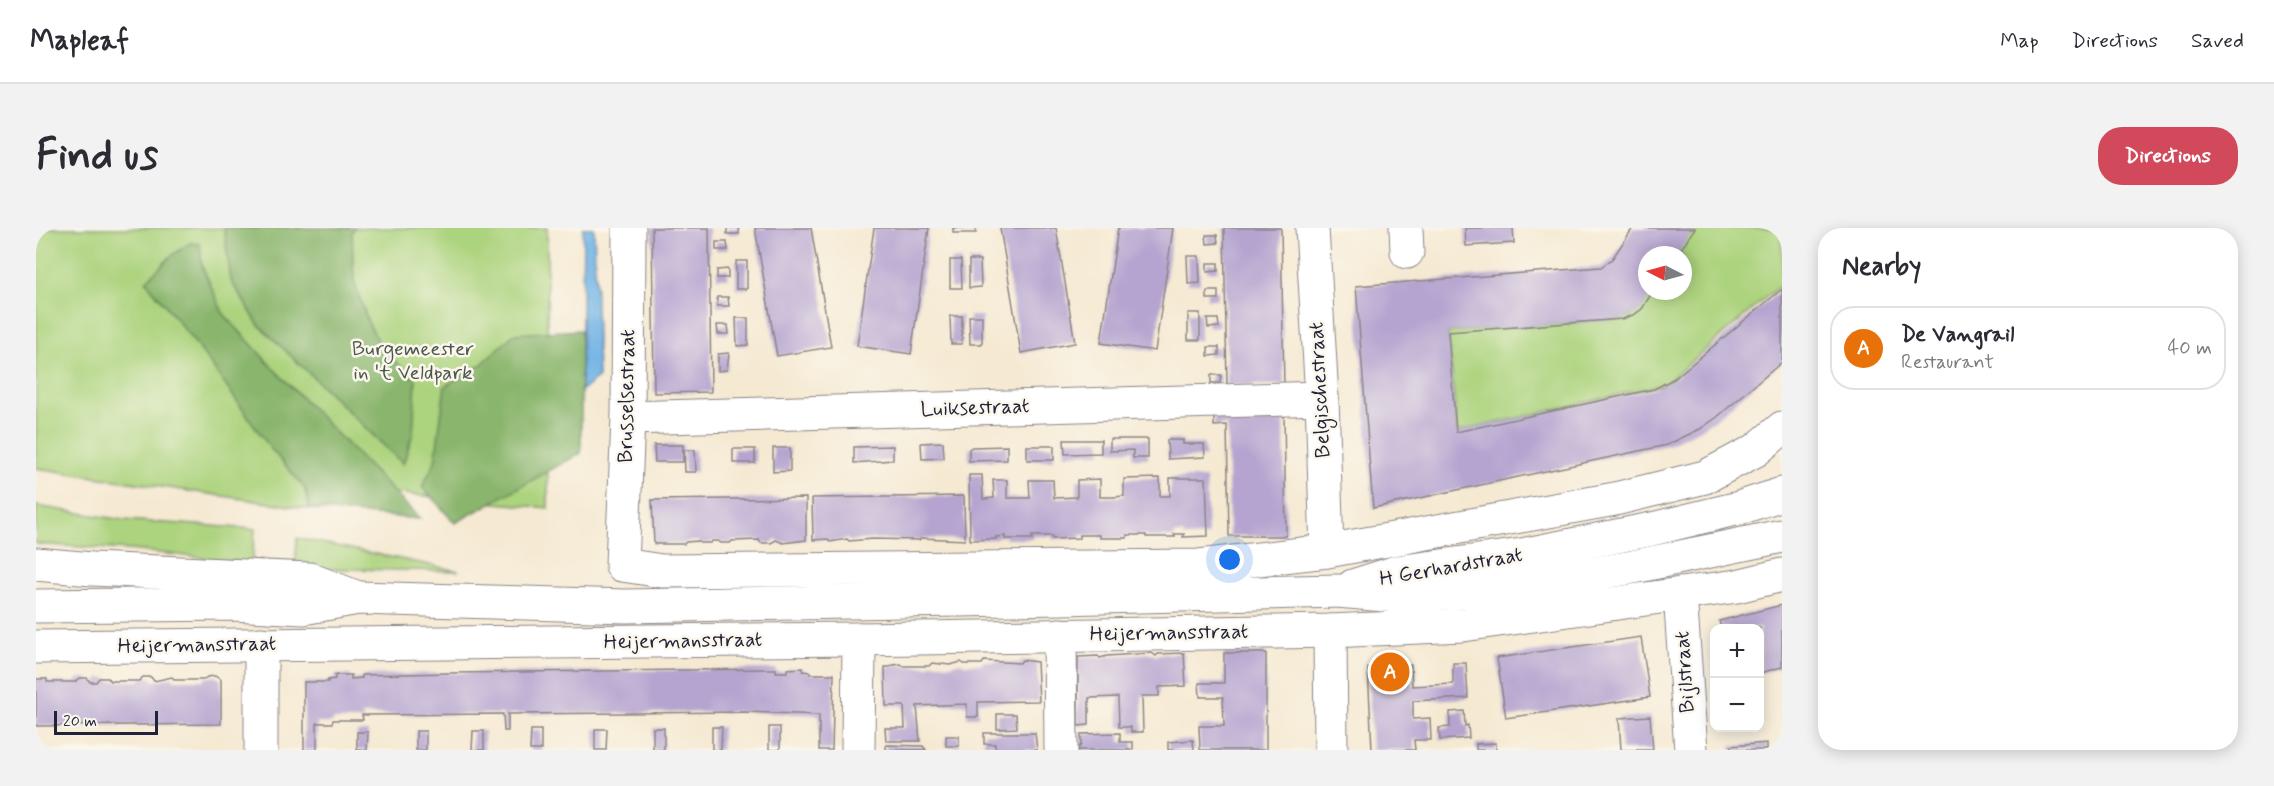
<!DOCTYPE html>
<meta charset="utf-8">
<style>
:root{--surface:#fff;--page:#f2f2f3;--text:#2b2b33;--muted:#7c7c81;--line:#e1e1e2;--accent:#d1495b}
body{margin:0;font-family:Mynerve,sans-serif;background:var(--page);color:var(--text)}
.controls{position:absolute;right:18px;bottom:18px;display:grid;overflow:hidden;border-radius:12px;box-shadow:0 3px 15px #0003}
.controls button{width:54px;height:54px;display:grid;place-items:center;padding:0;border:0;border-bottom:2px solid var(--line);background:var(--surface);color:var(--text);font:30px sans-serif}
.compass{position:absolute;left:1602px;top:18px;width:54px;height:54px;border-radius:50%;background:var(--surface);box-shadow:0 3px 15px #0003;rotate:276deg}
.scale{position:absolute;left:18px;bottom:15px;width:104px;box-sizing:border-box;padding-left:6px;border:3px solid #22223b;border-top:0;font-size:16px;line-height:21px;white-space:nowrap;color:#22223b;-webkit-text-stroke:4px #fbf7ec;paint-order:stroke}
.you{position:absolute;left:1194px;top:332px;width:21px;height:21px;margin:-15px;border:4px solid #fff;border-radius:50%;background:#1a73e8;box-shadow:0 0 0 9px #1a73e833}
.badge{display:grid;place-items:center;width:39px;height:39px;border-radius:50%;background:var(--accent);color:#fff;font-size:20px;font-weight:700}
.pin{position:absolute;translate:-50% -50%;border:3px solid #fff;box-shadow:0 2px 6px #0006}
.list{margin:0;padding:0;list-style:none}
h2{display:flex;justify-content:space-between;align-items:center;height:78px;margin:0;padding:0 24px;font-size:26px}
h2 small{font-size:20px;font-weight:400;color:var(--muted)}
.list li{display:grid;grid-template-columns:39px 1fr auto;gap:18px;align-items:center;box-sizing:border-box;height:84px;margin:0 12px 12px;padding:0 12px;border:2px solid var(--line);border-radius:24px}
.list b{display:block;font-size:22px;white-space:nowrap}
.list p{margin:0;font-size:20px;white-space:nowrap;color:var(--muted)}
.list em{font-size:20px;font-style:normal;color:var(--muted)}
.map{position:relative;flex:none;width:1746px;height:522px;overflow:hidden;border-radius:24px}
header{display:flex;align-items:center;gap:36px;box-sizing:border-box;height:84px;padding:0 30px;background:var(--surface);border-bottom:2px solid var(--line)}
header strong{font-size:28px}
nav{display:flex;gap:33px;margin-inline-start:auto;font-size:21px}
.intro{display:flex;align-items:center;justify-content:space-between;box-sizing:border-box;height:144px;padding:0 36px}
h1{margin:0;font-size:42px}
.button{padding:15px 27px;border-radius:24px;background:var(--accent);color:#fff;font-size:21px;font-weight:700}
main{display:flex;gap:36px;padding:0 36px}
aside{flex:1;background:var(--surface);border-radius:24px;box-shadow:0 3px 15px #0003}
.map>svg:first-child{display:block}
</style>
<header>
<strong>Mapleaf</strong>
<nav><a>Map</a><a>Directions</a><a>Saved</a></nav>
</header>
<div class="intro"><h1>Find us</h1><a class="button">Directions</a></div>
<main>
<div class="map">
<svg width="1746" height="522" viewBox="0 0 1746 522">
<rect width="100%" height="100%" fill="#fbf7ec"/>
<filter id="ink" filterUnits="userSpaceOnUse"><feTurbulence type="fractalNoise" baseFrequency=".0167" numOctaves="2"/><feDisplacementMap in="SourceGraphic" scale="12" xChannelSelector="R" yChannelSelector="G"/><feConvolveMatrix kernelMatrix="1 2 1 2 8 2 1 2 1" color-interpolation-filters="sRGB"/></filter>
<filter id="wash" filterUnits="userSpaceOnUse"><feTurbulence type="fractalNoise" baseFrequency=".008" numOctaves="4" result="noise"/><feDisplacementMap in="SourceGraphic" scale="24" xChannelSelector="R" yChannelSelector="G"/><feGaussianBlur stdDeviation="1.35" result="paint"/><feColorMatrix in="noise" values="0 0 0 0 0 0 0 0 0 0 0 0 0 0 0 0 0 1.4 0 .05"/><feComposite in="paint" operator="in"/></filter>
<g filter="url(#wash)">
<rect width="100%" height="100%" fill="#f5e9d2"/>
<g fill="#acd37d" stroke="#677a5c" stroke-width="1.5">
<polygon points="0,0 511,0 512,280 267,256 274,281 0,240"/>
<polygon points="1657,0 1746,0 1746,56 1629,156 1421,204 1412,104 1584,91 1596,87 1613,63 1647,63 1647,27 1638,27"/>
<polygon points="0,278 87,292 219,301 216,335 94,322 0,316"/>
<polygon points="261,310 423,343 259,340"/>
</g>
<g fill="#89b56c" stroke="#566c54" stroke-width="1.5">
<polygon points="188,0 318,0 316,5 318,54 332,94 347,122 380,152 377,205 367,236 222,96 195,53"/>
<polygon points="154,15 164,16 166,38 187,85 236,139 384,291 274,281 269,260 235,221 163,120 110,53 135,28"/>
<polygon points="545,102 545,225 419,295 386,259 399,234 409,158 446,136 478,106"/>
</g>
<polygon fill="#70b3e5" stroke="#496a90" stroke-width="1.5" points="547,0 558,0 562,150 545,163"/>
<g id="blocks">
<g fill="#b5a4d0">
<polygon points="616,0 673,0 675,164 618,165"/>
<rect x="691" y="0" width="12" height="6"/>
<polygon points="719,0 775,0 795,119 741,128"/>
<polygon points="838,0 893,0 875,126 821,118"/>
<rect x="917" y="0" width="23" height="5"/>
<polygon points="964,0 1020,0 1039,115 985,125"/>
<polygon points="1082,0 1137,0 1119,123 1065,115"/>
<polygon points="1188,0 1245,0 1248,157 1191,157"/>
<polygon points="1429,0 1477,0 1478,15 1430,18"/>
<polygon points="1597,0 1659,0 1641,27 1611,27 1611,63 1617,63 1606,81 1599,86 1587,91 1412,104 1420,204 1618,161 1639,150 1746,61 1746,134 1680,190 1664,201 1631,217 1337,280 1320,58 1565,39 1576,31"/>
<polygon points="1170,7 1181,7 1182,15 1171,16"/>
<polygon points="680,14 691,14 692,22 680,22"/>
<polygon points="1151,28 1163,28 1164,55 1152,56"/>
<polygon points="914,32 925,32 926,60 914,60"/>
<polygon points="933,32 944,32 945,59 933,60"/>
<rect x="700" y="33" width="11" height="28"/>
<polygon points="1171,35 1182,35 1182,43 1171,44"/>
<polygon points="692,41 692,50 681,50 681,42"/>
<rect x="1171" y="63" width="11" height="8"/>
<polygon points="681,69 692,69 693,78 681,78"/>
<rect x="1152" y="85" width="12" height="27"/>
<polygon points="914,88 926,88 926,116 915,116"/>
<polygon points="933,88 946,88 946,116 934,116"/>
<polygon points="700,90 712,90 712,117 701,118"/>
<polygon points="1171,91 1182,91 1183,99 1172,100"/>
<polygon points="681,97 692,97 693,106 682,106"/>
<polygon points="1172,119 1183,119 1183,127 1172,128"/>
<polygon points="693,125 691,142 682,143 682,126"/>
<polygon points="1175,147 1185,147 1184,155 1175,155"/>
<polygon points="1248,186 1250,308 1193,308 1191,197 1178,198 1178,188"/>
<polygon points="1074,211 1112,211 1112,230 1097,230 1097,222 1074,223"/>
<polygon points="1028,212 1065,212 1065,225 1029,226"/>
<polygon points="1131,212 1147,212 1147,216 1168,216 1169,229 1132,231"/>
<polygon points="907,214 908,230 886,231 885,215"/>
<polygon points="618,217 647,217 647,234 619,234"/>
<polygon points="857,218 857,232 818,235 818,219"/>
<polygon points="971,218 971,232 933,233 933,221 936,219"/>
<rect x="991" y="218" width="27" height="14"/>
<polygon points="737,220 754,220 754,243 737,244"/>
<rect x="697" y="221" width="22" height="14"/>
<polygon points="648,222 659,222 660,244 649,244"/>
<polygon points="933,247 946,247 947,271 958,270 957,252 971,252 971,270 994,270 993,252 1017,252 1018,270 1041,269 1041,252 1064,251 1064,269 1077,269 1088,268 1088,251 1124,250 1124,268 1134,268 1134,250 1170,250 1172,308 1147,309 1148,306 1138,306 1139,309 1110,309 1110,307 1091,307 1091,310 1064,310 1064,307 1044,307 1044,310 1016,311 1016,308 996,308 997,311 969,311 969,308 960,309 960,311 934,312"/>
<polygon points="928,268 929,312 885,310 883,312 837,311 813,313 811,311 794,314 792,311 777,312 776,270"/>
<polygon points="770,270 770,312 747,315 740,312 735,315 725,315 723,312 696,313 694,315 685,315 682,313 676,313 674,315 664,315 662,313 650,314 648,316 618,316 616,272"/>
<polygon points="1746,377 1746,439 1724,445 1724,400 1685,400 1683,393"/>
<polygon points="1605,409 1614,469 1470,490 1461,430"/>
<polygon points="1116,425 1120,428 1122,426 1148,425 1150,458 1123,459 1123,468 1106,468 1107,504 1095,504 1095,499 1083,499 1082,469 1053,470 1053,497 1042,498 1042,429 1062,428 1064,430 1071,428"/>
<polygon points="1188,425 1230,425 1230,522 1164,522 1163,498 1188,498 1187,469 1164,469 1163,455 1188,455"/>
<polygon points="986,432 1001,434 1003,473 942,474 942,489 931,489 931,476 881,478 884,513 850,513 849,500 869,500 868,478 850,478 849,439 854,439 857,437 865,436 867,438 893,438 896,435 914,437 925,434 928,436 946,436 948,433 984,435"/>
<polygon points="1417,435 1430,435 1432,470 1377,473 1377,491 1394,490 1395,512 1378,512 1379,522 1336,522 1332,440 1375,437 1376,458 1417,456"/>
<polygon points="767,440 767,443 774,444 774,446 798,446 796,522 783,522 783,487 710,484 472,486 472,503 468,503 467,486 326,487 327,492 297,492 296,495 281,495 281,522 268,522 268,454 292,454 292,452 299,451 299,447 315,447 315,451 326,450 326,447 414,445 736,441 740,441 740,444 751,444 751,441"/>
<polygon points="179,448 185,452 185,496 0,498 0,451 11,451 11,454 39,454 43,450 51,450 54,454 60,454 63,450 72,450 74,453 103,453 107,449 115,449 118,453 136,449 139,452 167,452 171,449"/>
<polygon points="1428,483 1429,498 1432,497 1433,510 1404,512 1403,500 1414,499 1414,484"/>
<polygon points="961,486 980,486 981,500 961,501"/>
<polygon points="1614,488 1617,522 1585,522 1583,490"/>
<polygon points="676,499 686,499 685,522 676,522"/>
<rect x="733" y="499" width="11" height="23"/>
<rect x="617" y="500" width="11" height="22"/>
<polygon points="559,501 571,501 570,522 559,522"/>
<polygon points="495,502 505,502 505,522 494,522"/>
<rect x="380" y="503" width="10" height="19"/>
<polygon points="437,503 448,503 448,522 436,522"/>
<polygon points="321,504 332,504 331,522 321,522"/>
<polygon points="948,505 999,505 1001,522 959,522 959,516 948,516"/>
<polygon points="1084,505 1084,514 1097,514 1097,522 1041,522 1045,517 1045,506"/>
<rect x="910" y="508" width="13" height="10"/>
<polygon points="1157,512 1158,522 1132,522 1132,514"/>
<polygon points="1460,515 1460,522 1440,522 1440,516"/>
<polygon points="1731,515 1731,522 1695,522 1695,518"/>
<polygon points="850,517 887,518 890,522 850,522"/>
</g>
</g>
</g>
<g filter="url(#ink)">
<use href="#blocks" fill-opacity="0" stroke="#8c8686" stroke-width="1.5"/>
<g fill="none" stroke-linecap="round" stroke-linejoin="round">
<g stroke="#8c8686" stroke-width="35">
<g id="street">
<polyline points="593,0 592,190 586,337 626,343 1163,338 1291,323 1579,271 1669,249 1720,222 1746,200"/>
<polyline points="1276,0 1286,170 1291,323"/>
<polyline points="1370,0 1371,24"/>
<polyline points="592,190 1286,170"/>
<polyline points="1644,366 1655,522"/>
<polyline points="1294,403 1295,522"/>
<polyline points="1024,407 1025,522"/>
<polyline points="0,419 823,411 1294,403 1427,397 1701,358 1746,347"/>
<polyline points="225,522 225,416"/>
<polyline points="822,522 823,411"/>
</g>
</g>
<g stroke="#8c8686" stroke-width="35">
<g id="secondary">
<polyline points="0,336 56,341 273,351 322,370"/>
<polyline points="1317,358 1361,344 1486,327 1616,301 1703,280 1746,266"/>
<polyline points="0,378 197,376 267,380 322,370 590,378 1025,370 1301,363 1361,368 1428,364 1511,354 1597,339 1746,308"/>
</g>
</g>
<use href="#street" stroke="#fff" stroke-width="33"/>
<use href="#secondary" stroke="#fff" stroke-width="33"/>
</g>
</g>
<g text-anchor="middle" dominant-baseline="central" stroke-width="5" stroke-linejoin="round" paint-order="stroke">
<g font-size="21" fill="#4b574f" stroke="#fbf7ec">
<text x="377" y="121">Burgemeester<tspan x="377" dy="24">in 't Veldpark</tspan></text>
</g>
<g font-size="21" fill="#22223b" stroke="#fbf7ec">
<text transform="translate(1284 162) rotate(-93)">Belgischestraat</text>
<text transform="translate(591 168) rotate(-89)">Brusselsestraat</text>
<text transform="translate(939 180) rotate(-2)">Luiksestraat</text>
<text transform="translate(1415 339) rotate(-10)">H Gerhardstraat</text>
<text transform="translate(1133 405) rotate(-1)">Heijermansstraat</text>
<text transform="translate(647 413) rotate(-1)">Heijermansstraat</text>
<text transform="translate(161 417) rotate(-1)">Heijermansstraat</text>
<text transform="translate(1649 444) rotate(-94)">Bijlstraat</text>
</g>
</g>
</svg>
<div class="controls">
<button>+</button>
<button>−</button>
</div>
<svg class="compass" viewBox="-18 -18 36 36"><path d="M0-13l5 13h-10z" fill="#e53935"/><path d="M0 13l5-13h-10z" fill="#7c7c81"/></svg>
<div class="scale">20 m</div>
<div class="you"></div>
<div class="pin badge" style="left:1354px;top:444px;background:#e8710a">A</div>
</div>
<aside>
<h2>Nearby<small></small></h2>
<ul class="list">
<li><span class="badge" style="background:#e8710a">A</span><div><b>De Vangrail</b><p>Restaurant</p></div><em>40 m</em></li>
</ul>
</aside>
</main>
